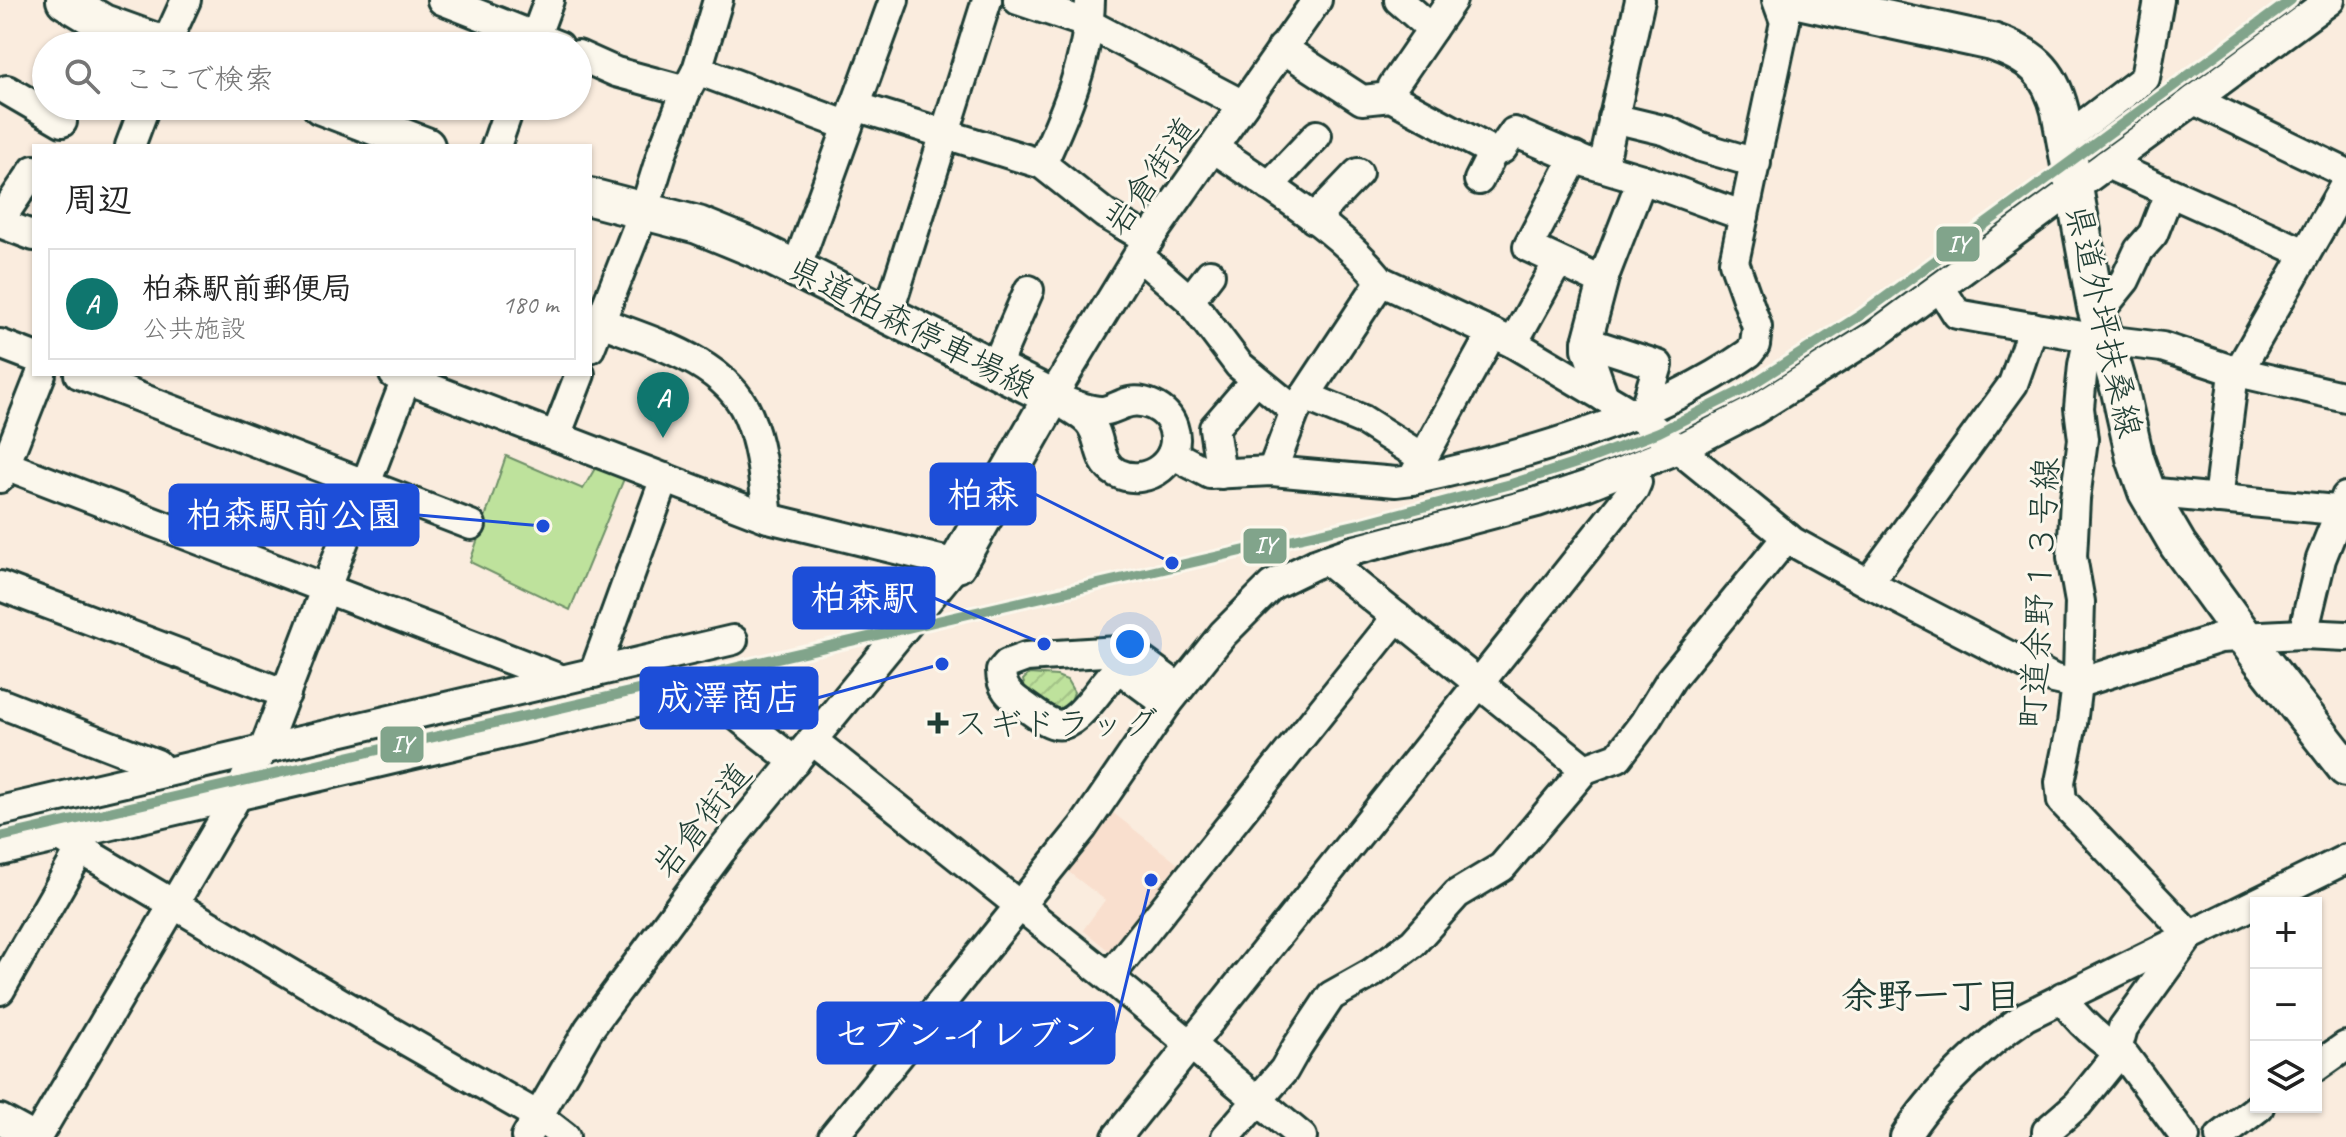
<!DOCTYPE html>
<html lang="ja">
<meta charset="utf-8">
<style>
:root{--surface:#fff;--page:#f2f2f2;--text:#222;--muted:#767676;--line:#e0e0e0;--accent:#0f766e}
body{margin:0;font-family:Caveat,"Klee One",sans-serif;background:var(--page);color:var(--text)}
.controls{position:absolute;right:24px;bottom:24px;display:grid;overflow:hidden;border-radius:0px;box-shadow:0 2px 6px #0004}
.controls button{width:72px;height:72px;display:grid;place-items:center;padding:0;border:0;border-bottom:2px solid var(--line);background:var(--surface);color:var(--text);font:40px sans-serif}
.you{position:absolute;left:1130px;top:644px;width:28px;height:28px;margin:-20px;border:6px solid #fff;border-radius:50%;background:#1a73e8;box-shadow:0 0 0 12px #1a73e833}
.badge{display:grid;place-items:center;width:52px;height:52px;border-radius:50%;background:var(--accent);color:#fff;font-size:26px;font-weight:700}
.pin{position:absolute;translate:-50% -66px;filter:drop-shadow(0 2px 4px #0008)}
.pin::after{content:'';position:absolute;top:42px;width:28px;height:24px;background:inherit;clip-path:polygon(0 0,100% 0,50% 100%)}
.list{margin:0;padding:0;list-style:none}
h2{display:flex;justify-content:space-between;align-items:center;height:104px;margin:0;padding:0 32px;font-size:34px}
h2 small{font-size:26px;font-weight:400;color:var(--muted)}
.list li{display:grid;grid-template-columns:52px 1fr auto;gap:24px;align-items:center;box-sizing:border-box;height:112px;margin:0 16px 16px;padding:0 16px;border:2px solid var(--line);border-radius:0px}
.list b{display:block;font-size:30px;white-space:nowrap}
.list p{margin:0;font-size:26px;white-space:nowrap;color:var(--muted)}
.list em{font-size:26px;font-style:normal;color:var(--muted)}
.icon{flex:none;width:44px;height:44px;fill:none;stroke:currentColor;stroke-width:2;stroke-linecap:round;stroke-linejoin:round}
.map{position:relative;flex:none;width:2346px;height:1137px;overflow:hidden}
.search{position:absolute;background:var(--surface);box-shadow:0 2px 6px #0004;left:32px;top:32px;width:560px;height:88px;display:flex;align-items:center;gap:20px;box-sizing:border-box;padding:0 28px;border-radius:44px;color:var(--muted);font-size:30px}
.panel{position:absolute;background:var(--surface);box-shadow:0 2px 6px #0004;left:32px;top:144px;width:560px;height:232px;border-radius:0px}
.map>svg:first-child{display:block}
</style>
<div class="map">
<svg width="2346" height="1137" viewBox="0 0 2346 1137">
<defs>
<pattern id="garden-furrows" width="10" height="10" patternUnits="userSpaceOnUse" patternTransform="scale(2)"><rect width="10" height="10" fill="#bee29c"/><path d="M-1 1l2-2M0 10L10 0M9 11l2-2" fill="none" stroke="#a3c387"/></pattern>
</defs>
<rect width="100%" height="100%" fill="#faecde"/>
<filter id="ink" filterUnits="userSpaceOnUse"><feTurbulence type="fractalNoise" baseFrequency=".0125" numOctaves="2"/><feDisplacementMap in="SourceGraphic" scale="16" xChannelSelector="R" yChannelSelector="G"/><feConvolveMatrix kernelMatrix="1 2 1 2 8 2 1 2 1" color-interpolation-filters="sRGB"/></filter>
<g filter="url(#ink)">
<polygon fill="#f9dfce" points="1112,812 1187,871 1118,958 1083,930 1105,900 1066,870"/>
<polygon fill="#bee29c" stroke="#6e9068" stroke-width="2" points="506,456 583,489 601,458 628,469 570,610 470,562"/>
<polygon fill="url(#garden-furrows)" stroke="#6e9068" stroke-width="2" points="1029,674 1057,676 1067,680 1074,692 1070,704 1062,709 1049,707 1025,688 1023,680"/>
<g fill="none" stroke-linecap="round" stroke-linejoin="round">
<g stroke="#1f3d34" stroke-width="34">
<g id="minor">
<polyline points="442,0 559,46"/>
<polyline points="1018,0 1089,24 1243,105"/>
<polyline points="1399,0 1432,29"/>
<polyline points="90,46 103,23"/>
<polyline points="165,46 186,0"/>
<polyline points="532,46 549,0"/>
<polyline points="1282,48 1362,100 1391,97 1493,152 1502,149 1514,132 1585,162 1642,179 1744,216"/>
<polyline points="578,55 616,72 686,91"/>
<polyline points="697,70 846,125"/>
<polyline points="7,90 62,122"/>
<polyline points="1391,97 1393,86 1452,0"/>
<polyline points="2194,100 2346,173"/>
<polyline points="855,106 1042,164 1105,214 1149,240"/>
<polyline points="1613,118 1667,131 1701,147 1756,163"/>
<polyline points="2065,139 2145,78 2159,0"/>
<polyline points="130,146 145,106"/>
<polyline points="496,146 510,106"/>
<path d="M 1215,149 C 1266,184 1344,232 1381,281 L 1513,343 L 1643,420 L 1793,542 L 1868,583 L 2054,679 L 2076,684 L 2220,638 L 2303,634 L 2346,636"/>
<polyline points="1575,157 1528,247 1595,278 1605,274"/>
<path d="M 1042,164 C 1066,112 1089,58 1090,0"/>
<polyline points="2107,164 2305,253"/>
<polyline points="1603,167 1640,0"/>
<polyline points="1479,180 1493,152"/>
<polyline points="1269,186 1317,135"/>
<polyline points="1314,219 1358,173"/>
<polyline points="0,220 34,170"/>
<polyline points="0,223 34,236"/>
<polyline points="1139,256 1190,300 1239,365 1295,411"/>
<polyline points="796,269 894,0"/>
<polyline points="1940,287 1957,314 2105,340 2162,347 2238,372 2346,397"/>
<polyline points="1190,300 1210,274"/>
<polyline points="2096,308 2108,301 2125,280 2139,250 2153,234 2169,193"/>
<polyline points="888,314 987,0"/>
<path d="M 601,322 C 652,342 725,361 748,415 C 762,447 764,484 768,518"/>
<polyline points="1587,342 1658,365 1645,408"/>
<polyline points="1513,343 1558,262"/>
<polyline points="0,344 34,357"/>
<polyline points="590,348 644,211 663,150 686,91 697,70 718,0"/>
<polyline points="995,368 1029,290"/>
<polyline points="79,374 471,525"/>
<polyline points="394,374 768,518 957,564 721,851 589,1029 526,1137"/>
<polyline points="1305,396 1363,420 1423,458 1412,480"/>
<polyline points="1052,397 1142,249 1317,0"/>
<path d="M 1052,397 C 1067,402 1084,410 1100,411 C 1109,411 1115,407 1123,404 C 1142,396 1167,408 1173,427 C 1184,460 1148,488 1117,473 C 1095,461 1103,436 1088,421 C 1079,412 1064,405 1052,397 Z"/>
<polyline points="1604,397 1587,349 1587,342 1605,274 1642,179"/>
<polyline points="556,436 580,374"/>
<path d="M 1172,454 L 1210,474 L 1272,471 L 1396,482 L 1412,480 C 1525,456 1654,419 1749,353 L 1755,345 L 1757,327 L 1734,262 L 1785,22 L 1777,0"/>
<polyline points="1423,458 1492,333"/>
<polyline points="0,463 563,680"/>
<polyline points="1272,471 1295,411 1381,281"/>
<polyline points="1221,474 1214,428 1250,386 1253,377"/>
<polyline points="0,478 41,374"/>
<polyline points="2147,492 2346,511"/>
<polyline points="2218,499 2233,381 2346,183"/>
<polyline points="1326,560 1585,769"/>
<polyline points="1868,583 2013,384 2033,327"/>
<polyline points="0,586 286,694"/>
<polyline points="2303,634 2321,559 2346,497"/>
<polyline points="594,673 665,478"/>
<polyline points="0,703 157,764 162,772"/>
<path d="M 1167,704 L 1124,672 L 1114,673 C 1100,686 1076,730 1055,724 C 1045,722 1032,711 1023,705 C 1010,696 1001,688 1001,671 L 1007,664 L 1026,657 L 1118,651 L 1134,655 L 1179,688"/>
<polyline points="812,740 1109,977 1302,1137"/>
<polyline points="0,811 733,640"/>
<polyline points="60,837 339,1002 538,1116 565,1137"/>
<polyline points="0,851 701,687 795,762"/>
<polyline points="1109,977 1397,617"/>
<polyline points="0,990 81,849"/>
<path d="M 2062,997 C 2076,1020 2103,1043 2125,1056 L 2185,1137"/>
<polyline points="2316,1067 2346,1046"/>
<polyline points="0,1119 33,1137"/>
<polyline points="37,1137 239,793 249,770 264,749 408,374"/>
<polyline points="833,1137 1083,827 1167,704 1223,634 1272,585 1315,564 1355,550 1537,502 1588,485 1687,445 1753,411 1876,334 2330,0"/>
<polyline points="1117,1137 1634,489 1637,482 1632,469"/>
<polyline points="1226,1137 1284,1070 1297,1047 1331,996 1372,973 1413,943 1457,894 1502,867 1585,769 1618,757 1644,723 1671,679 1787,537"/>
<path d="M 1905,1137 C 1932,1093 1983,1045 2026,1016 L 2346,859"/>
<polyline points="2047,1137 2047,1131 2078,1104 2115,1058 2123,1028 2190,935 2062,801 2060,782 2072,724 2078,675 2080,602 2072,557 2075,499 2083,439 2079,408 2083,365 2089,336"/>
<polyline points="2220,1137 2259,1107"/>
</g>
</g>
<g stroke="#1f3d34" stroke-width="42">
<g id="major">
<polyline points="65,0 103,23 167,46"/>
<path d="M 1798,0 L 1992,42 C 2031,55 2050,71 2060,111 L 2096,308 L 2120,391 L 2135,458 L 2147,492 L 2178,545 L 2260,658 L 2346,768"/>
<polyline points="321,106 426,146"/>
<polyline points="590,197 698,225 754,248 1052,397 957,564"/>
</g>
</g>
<use href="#minor" stroke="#fbf7ec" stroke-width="28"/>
<use href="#major" stroke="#fbf7ec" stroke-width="36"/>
<g stroke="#fbf7ec" stroke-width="16">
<polyline id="rail-1" points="0,837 1359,524 1511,484 1586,460 1659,432 1743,390 1861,315 2291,0"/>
</g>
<use href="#rail-1" stroke="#81a48b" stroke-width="10"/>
</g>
</g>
<path fill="#1f3d34" stroke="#fbf7ec" stroke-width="3" d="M934 711h8v8h8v8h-8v8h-8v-8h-8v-8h8z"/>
<g text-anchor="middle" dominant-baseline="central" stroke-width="6" stroke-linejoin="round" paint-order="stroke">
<g font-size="34" fill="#1f3d34" stroke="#fbf7ec">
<text transform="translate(1151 176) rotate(-55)">岩倉街道</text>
<text transform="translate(2104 321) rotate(77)">県道外坪扶桑線</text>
<text transform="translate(912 327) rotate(27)">県道柏森停車場線</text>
<text transform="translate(2039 593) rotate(-87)">町道余野１３号線</text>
<text transform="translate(702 820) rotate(-52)">岩倉街道</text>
</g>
<g font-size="34" fill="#1f3d34" stroke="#fbf7ec" text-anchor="start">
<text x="954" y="723">スギドラッグ</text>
</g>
<g font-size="36" font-weight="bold" fill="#1f3d34" stroke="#fbf7ec">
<text x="1931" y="996">余野一丁目</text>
</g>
</g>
<path fill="none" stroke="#1d4ed8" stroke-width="3" d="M1172 563L1035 494M543 526L418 515M1044 644L934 598M942 664L817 698M1151 880L1114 1033"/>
<g fill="#1d4ed8" stroke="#fbf7ec" stroke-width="3">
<circle cx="1172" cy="563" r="8"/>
<circle cx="543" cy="526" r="8"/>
<circle cx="1044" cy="644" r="8"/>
<circle cx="942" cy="664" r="8"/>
<circle cx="1151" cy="880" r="8"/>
</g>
<g fill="#1d4ed8" stroke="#1d4ed8" stroke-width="3">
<rect x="931" y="464" width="104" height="60" rx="8"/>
<rect x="170" y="485" width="248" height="60" rx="8"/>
<rect x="794" y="568" width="140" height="60" rx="8"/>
<rect x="641" y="668" width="176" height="60" rx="8"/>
<rect x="818" y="1003" width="296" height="60" rx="8"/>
</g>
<g font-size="36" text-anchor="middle" font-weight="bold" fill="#fff">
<text x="983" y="507">柏森</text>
<text x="294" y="527">柏森駅前公園</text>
<text x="864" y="610">柏森駅</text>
<text x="729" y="710">成澤商店</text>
<text x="966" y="1046">セブン-イレブン</text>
</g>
<g stroke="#fbf7ec" stroke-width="3">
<rect x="1935" y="225" width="46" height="38" rx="8" fill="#81a48b"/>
<rect x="1242" y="527" width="46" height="38" rx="8" fill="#81a48b"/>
<rect x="379" y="725" width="46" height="39" rx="8" fill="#81a48b"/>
</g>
<g font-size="22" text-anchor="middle" font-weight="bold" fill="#fff">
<text x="1958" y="252">IY</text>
<text x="1265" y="553">IY</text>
<text x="402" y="752">IY</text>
</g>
</svg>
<div class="controls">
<button>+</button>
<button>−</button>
<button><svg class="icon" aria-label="layers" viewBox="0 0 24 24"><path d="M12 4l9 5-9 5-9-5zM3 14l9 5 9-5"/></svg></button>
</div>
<div class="you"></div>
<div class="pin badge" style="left:663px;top:438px">A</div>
<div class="search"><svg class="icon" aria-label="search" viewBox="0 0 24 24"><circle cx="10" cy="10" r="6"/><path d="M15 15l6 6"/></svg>ここで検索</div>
<section class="panel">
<h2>周辺<small></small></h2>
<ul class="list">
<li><span class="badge">A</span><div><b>柏森駅前郵便局</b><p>公共施設</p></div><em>180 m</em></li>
</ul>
</section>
</div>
